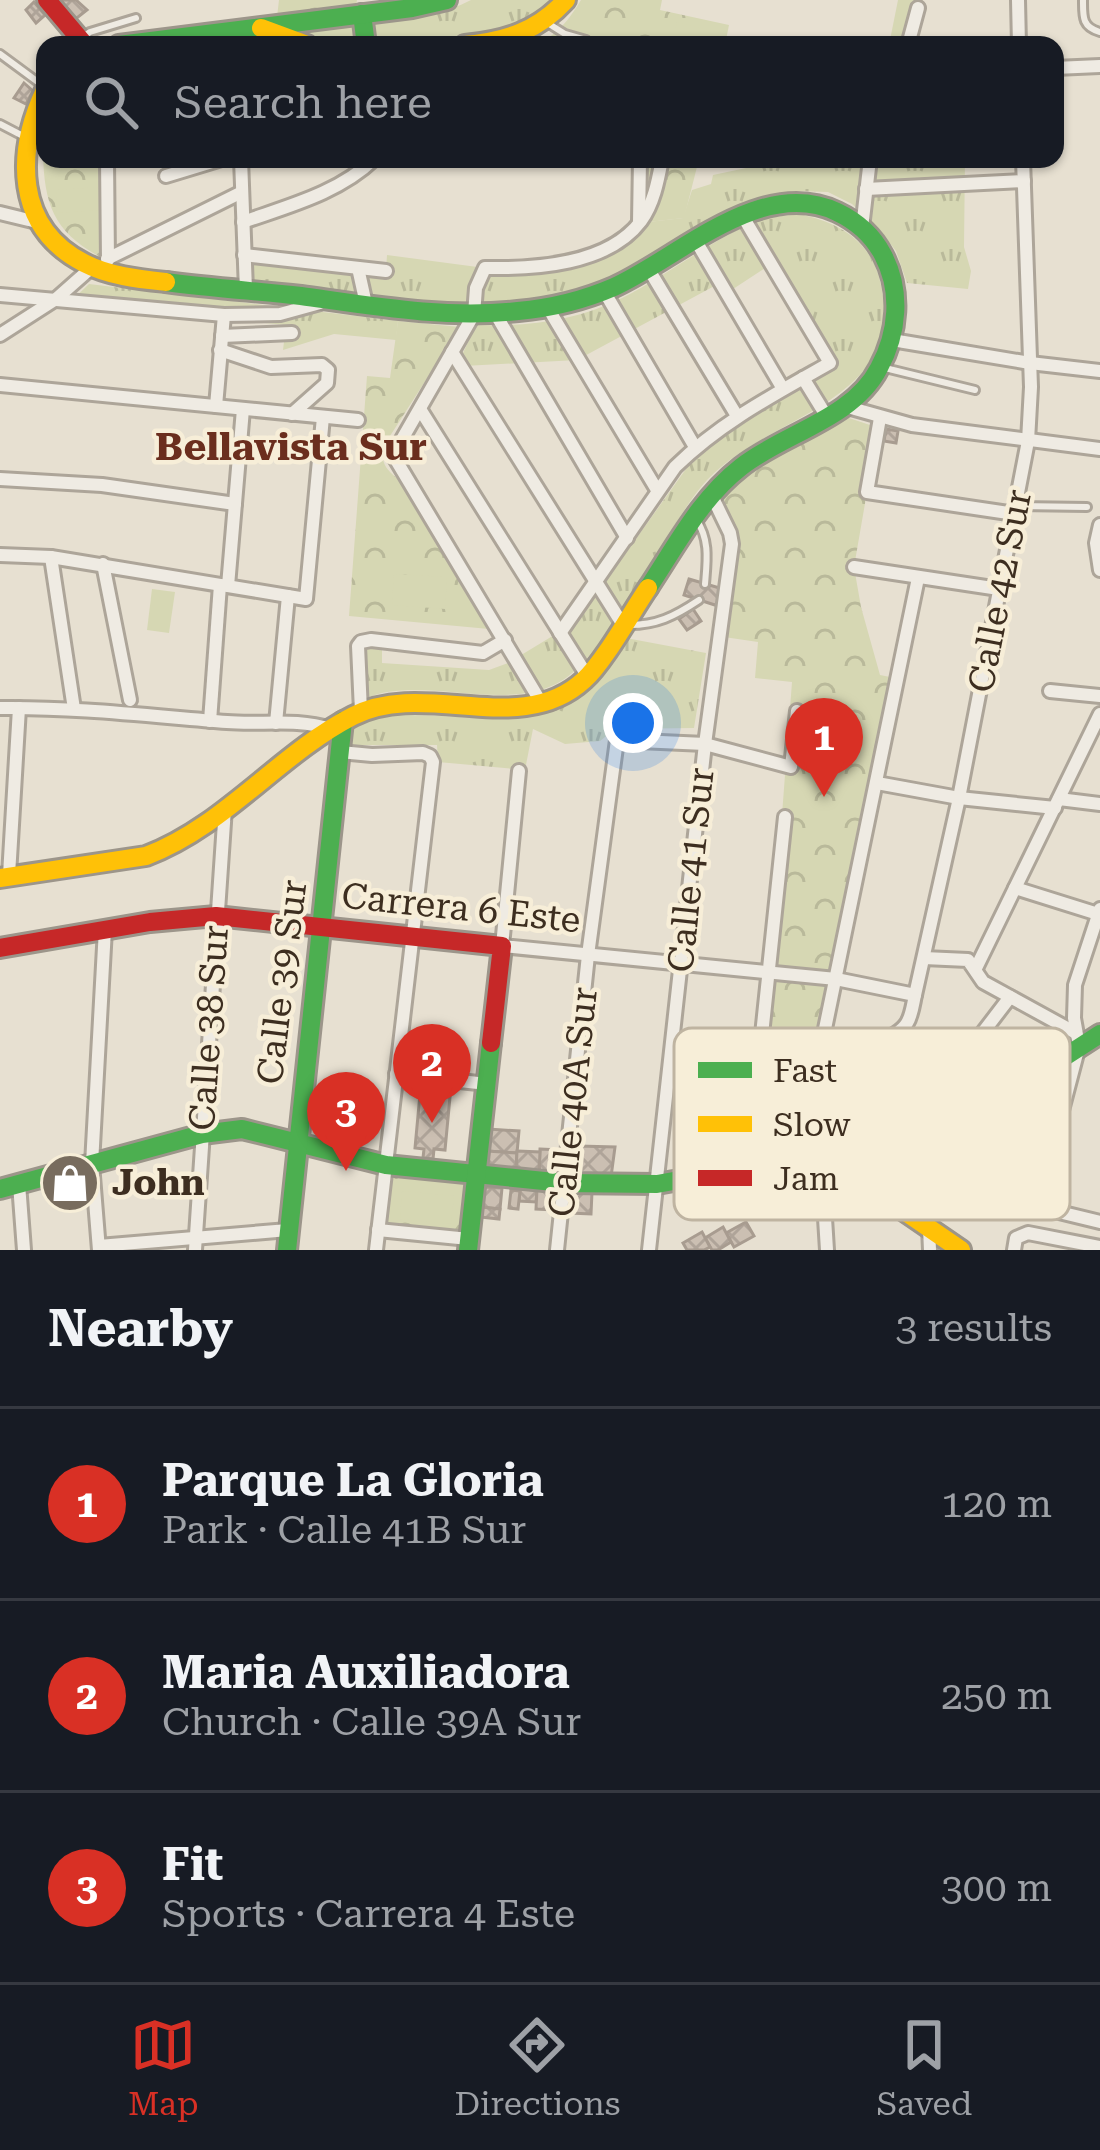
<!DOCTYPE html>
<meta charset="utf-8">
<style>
:root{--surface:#171b24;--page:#20242c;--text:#f1f3f6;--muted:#9ea1a6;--line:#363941;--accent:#d93025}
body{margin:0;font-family:"Roboto Serif",serif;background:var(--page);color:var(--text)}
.you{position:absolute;left:633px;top:723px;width:42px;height:42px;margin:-30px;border:9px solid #fff;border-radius:50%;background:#1a73e8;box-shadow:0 0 0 18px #1a73e833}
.badge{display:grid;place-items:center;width:78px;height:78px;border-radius:50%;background:var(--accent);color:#fff;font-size:39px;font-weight:700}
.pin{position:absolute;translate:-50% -99px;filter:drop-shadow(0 3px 6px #0008)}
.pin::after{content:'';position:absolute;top:63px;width:42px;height:36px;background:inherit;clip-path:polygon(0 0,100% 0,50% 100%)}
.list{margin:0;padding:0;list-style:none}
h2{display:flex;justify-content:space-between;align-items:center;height:156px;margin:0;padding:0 48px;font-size:51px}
h2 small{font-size:39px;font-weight:400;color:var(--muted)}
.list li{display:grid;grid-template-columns:78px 1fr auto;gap:36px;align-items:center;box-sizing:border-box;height:192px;padding:0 48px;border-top:3px solid var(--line)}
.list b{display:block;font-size:45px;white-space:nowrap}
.list p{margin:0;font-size:39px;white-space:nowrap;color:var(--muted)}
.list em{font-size:39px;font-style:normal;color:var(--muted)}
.icon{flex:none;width:66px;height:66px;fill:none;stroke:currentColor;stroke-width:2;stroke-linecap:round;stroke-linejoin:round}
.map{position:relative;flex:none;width:1100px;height:1250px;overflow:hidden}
.search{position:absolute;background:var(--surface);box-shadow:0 3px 9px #0004;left:36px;right:36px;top:36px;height:132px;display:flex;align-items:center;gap:30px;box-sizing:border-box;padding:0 42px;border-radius:24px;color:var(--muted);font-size:45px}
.sheet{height:732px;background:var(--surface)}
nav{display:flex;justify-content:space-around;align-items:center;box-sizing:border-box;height:168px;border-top:3px solid var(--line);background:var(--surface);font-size:33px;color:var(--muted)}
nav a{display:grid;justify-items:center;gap:6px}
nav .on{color:var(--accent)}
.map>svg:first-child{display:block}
</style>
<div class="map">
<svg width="1100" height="1250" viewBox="0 0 1100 1250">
<defs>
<pattern id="grass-tufts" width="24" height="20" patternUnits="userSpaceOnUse" patternTransform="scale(3)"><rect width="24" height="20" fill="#d6d7b3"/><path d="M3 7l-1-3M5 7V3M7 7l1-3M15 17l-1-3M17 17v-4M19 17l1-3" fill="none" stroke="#b9b99a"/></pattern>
<pattern id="park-crowns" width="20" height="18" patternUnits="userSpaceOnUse" patternTransform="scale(3)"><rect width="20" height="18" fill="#d6d7b3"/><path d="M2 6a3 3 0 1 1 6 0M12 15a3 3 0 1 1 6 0" fill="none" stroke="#b9b99a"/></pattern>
<pattern id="building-cross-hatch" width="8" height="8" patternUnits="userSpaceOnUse" patternTransform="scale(3)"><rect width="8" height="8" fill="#cbbfb2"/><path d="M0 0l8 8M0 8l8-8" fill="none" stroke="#afa499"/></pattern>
</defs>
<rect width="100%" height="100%" fill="#e7e0d1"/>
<g fill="url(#grass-tufts)">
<path d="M 471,0 L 559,0 L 539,19 L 494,37 L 342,42 L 298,36 L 283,30 C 340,25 420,27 471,0 Z"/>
<polygon points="898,0 923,0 913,45 889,45"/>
<polygon points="817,159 965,159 964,247 971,271 968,289 907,283 896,251 879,229 852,204 828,192 796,191 763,196 596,285 560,296 513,304 461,305 252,286 252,256 386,270 387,255 485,268 585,256 639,223 683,218 692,190 711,184 713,175 746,168"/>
<path d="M 798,214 C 835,221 868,238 879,277 C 915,406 761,413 701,487 C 662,535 606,660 556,684 C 499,712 422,675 366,698 L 363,642 L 382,643 L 382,663 L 489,670 L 508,663 L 569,626 L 600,589 L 691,462 L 747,418 L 837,364 L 776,261 L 727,293 L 720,283 L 577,360 L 464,366 L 462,355 L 476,325 C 526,327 576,321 622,298 C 666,276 707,243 752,223 C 766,217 783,216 798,214 Z"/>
<polygon points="89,284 398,321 396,340 334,334 283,350 286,325 67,305"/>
<path d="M 626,638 L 706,653 L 694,728 L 615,729 L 600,741 L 565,744 L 533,729 L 525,770 L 438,762 L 437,745 L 350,745 L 348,726 L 361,719 L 378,716 C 480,708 567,753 626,638 Z"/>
</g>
<g fill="url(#park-crowns)">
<polygon points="279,0 357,0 356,6 277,17"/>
<path d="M 581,0 L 662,0 L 660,10 L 729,25 L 725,45 L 536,45 C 557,35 569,20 581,0 Z"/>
<path d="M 43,152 L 45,152 L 45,159 L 103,159 L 104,259 C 54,233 44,206 43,152 Z"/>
<polygon points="640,159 699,159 684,218 639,223"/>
<path d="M 398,321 L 460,327 L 390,436 C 380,455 379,464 397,478 L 489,629 L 349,616 L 367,376 L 390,378 Z"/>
<path d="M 840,415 L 870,425 L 861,490 L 867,492 L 854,567 L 861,607 L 880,675 L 890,677 L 804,1105 L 810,1148 L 756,1160 L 792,682 L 755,678 L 758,642 L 724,637 L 736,537 L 722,496 C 749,463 804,438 840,415 Z"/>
<polygon points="390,1176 464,1183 460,1234 386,1227"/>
</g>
<g fill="#d6d7b3">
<polygon points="677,22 721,33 718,45 672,45"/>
<polygon points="100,187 102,210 57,213 56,190"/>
<polygon points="394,574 447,577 445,609 392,605"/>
<polygon points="152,589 175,592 169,633 147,630"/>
<polygon points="402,1191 454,1196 451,1224 400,1219"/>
</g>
<g fill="url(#building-cross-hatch)" stroke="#a89c90" stroke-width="3">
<polygon points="57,0 76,0 87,10 73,21"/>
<polygon points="34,2 45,15 36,23 26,10"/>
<polygon points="24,83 33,91 26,104 14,98"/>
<polygon points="886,429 898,431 896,443 884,441"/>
<polygon points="689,579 723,589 718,606 684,595"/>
<polygon points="693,609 701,621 687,630 679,619"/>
<polygon points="420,1094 450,1097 445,1150 434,1149 433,1159 423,1158 424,1149 415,1148"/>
<polygon points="488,1129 519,1131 517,1153 487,1151"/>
<polygon points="578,1146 615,1147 611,1177 578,1175 576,1171"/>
<polygon points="540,1149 559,1150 557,1173 539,1172"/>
<polygon points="486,1151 517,1153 516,1172 484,1170"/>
<polygon points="517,1151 540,1152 539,1174 516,1172"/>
<polygon points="483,1187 502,1188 500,1209 481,1207"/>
<polygon points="520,1189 537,1190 536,1202 519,1201"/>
<polygon points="537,1189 555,1190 554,1210 536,1209"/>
<polygon points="511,1190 520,1191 518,1209 509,1208"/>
<polygon points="576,1192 592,1192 591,1214 570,1213 572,1195"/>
<polygon points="481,1207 500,1209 499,1219 480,1217"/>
<polygon points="746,1222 754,1236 734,1247 726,1233"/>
<polygon points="723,1227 731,1242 718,1250 712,1250 705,1238"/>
<polygon points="702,1232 710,1247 704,1250 687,1250 683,1243"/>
</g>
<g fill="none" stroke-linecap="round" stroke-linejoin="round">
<g stroke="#ada599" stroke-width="12">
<g id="lane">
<path d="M 1083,0 C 1083,17 1082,27 1100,32"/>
<polyline points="546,22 565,34 586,40"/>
<polyline points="83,37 90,32 136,18"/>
<polyline points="0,54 42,85"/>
<polyline points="0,124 23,136"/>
<polyline points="885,368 975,390"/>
<polyline points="1018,506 1087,507"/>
<path d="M 696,519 C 710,540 707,560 705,584"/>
<path d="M 626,625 C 656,626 675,616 699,600"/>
</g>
</g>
<g stroke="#ada599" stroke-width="18">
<g id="street">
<polyline points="1018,0 1019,45"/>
<polyline points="908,45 918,8"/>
<polyline points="1055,68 1100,66"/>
<polyline points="107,159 108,260"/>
<polyline points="241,159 246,290"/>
<polyline points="166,176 222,159"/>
<polyline points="866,189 1024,181"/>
<polyline points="0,213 41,223"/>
<path d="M 243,222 C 288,206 339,193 374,159"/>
<polyline points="639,222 640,159"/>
<polyline points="862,228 870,159"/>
<polyline points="696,241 783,389"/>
<polyline points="244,255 386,271"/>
<polyline points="107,259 242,192"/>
<polyline points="358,268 366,304"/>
<polyline points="648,268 737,416"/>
<polyline points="604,291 695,447"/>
<polyline points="0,295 224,315 280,314 320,303"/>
<polyline points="548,308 657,490"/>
<polyline points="495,313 627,538"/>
<polyline points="0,335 56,299 91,268"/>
<polyline points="222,336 292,333"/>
<polyline points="892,340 1030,363 1100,371"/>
<polyline points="220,350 271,367 322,365 328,370 327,383 292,414"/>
<polyline points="452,352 623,625"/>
<polyline points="803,378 827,417"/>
<polyline points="0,385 358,420"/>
<polyline points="216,406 224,315"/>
<polyline points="844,406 912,425 1100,449"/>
<polyline points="420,409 588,677"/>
<polyline points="880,418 867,492 1015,514"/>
<polyline points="0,479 102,485 235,504"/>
<polyline points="1100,525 1096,543 1100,570"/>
<polyline points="0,555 51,557 306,599 323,417"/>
<polyline points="51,557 74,709"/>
<polyline points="103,564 130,700"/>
<polyline points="854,567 999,589"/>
<polyline points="228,586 243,409"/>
<path d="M 560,633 L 675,467 C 721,422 775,394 830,363 L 742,215"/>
<polyline points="1050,691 1100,696"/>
<path d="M 542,704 L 393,455 L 474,314 L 476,288 L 485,268 C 535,269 608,265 641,221 C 654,203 658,180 662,159"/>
<path d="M 0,708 C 76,707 151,716 227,722 C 261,725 297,718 330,729"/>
<polyline points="361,711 358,646 361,642 371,640 483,653 505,640"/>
<polyline points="210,721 220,585"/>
<polyline points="276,723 288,596"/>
<polyline points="340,752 372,755 423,753 430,756 433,762 376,1250"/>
<polyline points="519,771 502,946 836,979 915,995"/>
<polyline points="877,783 959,798 1055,808"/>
<polyline points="1059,799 1100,804"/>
<polyline points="9,875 19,708"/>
<polyline points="1015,888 1098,914"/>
<polyline points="924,958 968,960 983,982 1076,1033"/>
<polyline points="976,968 1100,714"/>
<polyline points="831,1058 898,1081"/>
<path d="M 819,1061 C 841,1054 895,1043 907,1023 C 912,1015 913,1004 915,995 L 959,798 L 1028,441 L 1031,387 L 1023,159"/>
<polyline points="396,1074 487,1084"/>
<polyline points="896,1146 1010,997"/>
<polyline points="960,1146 948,1185 1100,1222"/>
<polyline points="748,1167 785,817"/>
<polyline points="19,1184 24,1250"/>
<polyline points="1030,1207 1055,1137 1079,1046 1074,1018 1075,985 1100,909"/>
<polyline points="929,1228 930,1250"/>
<polyline points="378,1230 469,1239"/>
<polyline points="99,1246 288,1230"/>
<polyline points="99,1250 92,1164 105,929"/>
<polyline points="195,1250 225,808"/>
<polyline points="557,1250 588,955 617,740 705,744 791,767 797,711"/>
<polyline points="649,1250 705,744 732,544 730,533 711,494"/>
<polyline points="827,1250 821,1154 809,1137 807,1116 918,578"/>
<polyline points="1014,1250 1016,1238 1028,1233 1100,1247"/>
</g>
</g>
<g stroke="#9c958a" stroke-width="24">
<g id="fast">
<polyline points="362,14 366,45"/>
<polyline points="119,45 412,8 447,0"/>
<path d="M 166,282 C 211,288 256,291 301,296 C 373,306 446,319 518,311 C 551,308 584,300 614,287 C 680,257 761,176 837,212 C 856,221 873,236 883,255 C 902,291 898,333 879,368 C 853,419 784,433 741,467 C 700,499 676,546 648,588"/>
<polyline points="0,1189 202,1134 242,1129 386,1165 564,1183 657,1184 856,1148 960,1146 981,1140 1009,1123 1045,1077 1066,1056 1100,1034"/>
<polyline points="287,1250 343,721"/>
<polyline points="468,1250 491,1043"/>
</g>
</g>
<g stroke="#9c958a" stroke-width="24">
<g id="slow">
<polyline points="261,28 307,45"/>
<path d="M 465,45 C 506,41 538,31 566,0"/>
<path d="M 45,90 C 16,152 14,227 84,263 C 109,276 138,279 166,282"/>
<path d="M 0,878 L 146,856 C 224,827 279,754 353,716 C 426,679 520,739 584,680 C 604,662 631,613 648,588"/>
<polyline points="821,1154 961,1250"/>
</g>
</g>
<g stroke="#9c958a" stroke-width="24">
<g id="jam">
<polyline points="47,0 85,45"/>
<polyline points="0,948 150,922 216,916 502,946 491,1043"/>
</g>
</g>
<use href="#lane" stroke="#efebe3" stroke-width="6"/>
<use href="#street" stroke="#efebe3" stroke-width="12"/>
<use href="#fast" stroke="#4caf50" stroke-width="18"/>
<use href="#slow" stroke="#ffc107" stroke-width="18"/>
<use href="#jam" stroke="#c62828" stroke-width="18"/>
</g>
<defs>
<g id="shop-disc" transform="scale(3)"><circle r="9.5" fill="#786c5e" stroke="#f7eed8"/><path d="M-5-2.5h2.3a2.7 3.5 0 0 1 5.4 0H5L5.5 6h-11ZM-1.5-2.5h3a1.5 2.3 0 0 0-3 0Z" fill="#fff"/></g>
</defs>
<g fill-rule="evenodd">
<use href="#shop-disc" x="70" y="1183"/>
</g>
<g text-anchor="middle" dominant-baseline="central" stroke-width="9" stroke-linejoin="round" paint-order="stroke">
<g font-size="36" fill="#3d2e20" stroke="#f7eed8">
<text transform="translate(1000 591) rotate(-79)">Calle 42 Sur</text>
<text transform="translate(691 870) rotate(-84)">Calle 41 Sur</text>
<text transform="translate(461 908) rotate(6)">Carrera 6 Este</text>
<text transform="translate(282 982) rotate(-83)">Calle 39 Sur</text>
<text transform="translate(209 1028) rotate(-86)">Calle 38 Sur</text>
<text transform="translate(573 1102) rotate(-84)">Calle 40A Sur</text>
</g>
<g font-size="36" font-weight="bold" fill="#3d2e20" stroke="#f7eed8" text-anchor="start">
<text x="112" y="1183">John</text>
</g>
<g font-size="39" font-weight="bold" fill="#6b2e1e" stroke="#f7eed8">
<text x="291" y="447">Bellavista Sur</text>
</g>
</g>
<rect x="674" y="1028" width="396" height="192" rx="18" fill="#f7eed8" stroke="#bfb4a1" stroke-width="3"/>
<rect x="698" y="1062" width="54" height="16" fill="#4caf50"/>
<rect x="698" y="1116" width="54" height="16" fill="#ffc107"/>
<rect x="698" y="1170" width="54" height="16" fill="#c62828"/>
<g font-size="33" fill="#3d2e20">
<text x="773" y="1082">Fast</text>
<text x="773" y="1136">Slow</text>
<text x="773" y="1190">Jam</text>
</g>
</svg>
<div class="you"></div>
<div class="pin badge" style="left:824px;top:797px">1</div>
<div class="pin badge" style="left:432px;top:1123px">2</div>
<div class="pin badge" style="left:346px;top:1171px">3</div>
<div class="search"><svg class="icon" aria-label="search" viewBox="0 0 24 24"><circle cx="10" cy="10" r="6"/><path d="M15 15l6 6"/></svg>Search here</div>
</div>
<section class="sheet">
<h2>Nearby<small>3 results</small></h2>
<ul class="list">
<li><span class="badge">1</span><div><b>Parque La Gloria</b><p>Park · Calle 41B Sur</p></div><em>120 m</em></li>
<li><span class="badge">2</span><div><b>Maria Auxiliadora</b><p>Church · Calle 39A Sur</p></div><em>250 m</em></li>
<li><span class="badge">3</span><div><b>Fit</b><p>Sports · Carrera 4 Este</p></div><em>300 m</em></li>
</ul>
</section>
<nav>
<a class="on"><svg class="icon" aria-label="map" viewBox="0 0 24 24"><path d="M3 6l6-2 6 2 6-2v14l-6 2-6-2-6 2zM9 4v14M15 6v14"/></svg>Map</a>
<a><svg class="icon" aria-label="directions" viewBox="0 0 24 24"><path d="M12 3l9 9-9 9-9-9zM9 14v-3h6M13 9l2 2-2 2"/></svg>Directions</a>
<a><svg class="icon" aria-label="saved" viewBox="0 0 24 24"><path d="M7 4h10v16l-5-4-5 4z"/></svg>Saved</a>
</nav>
